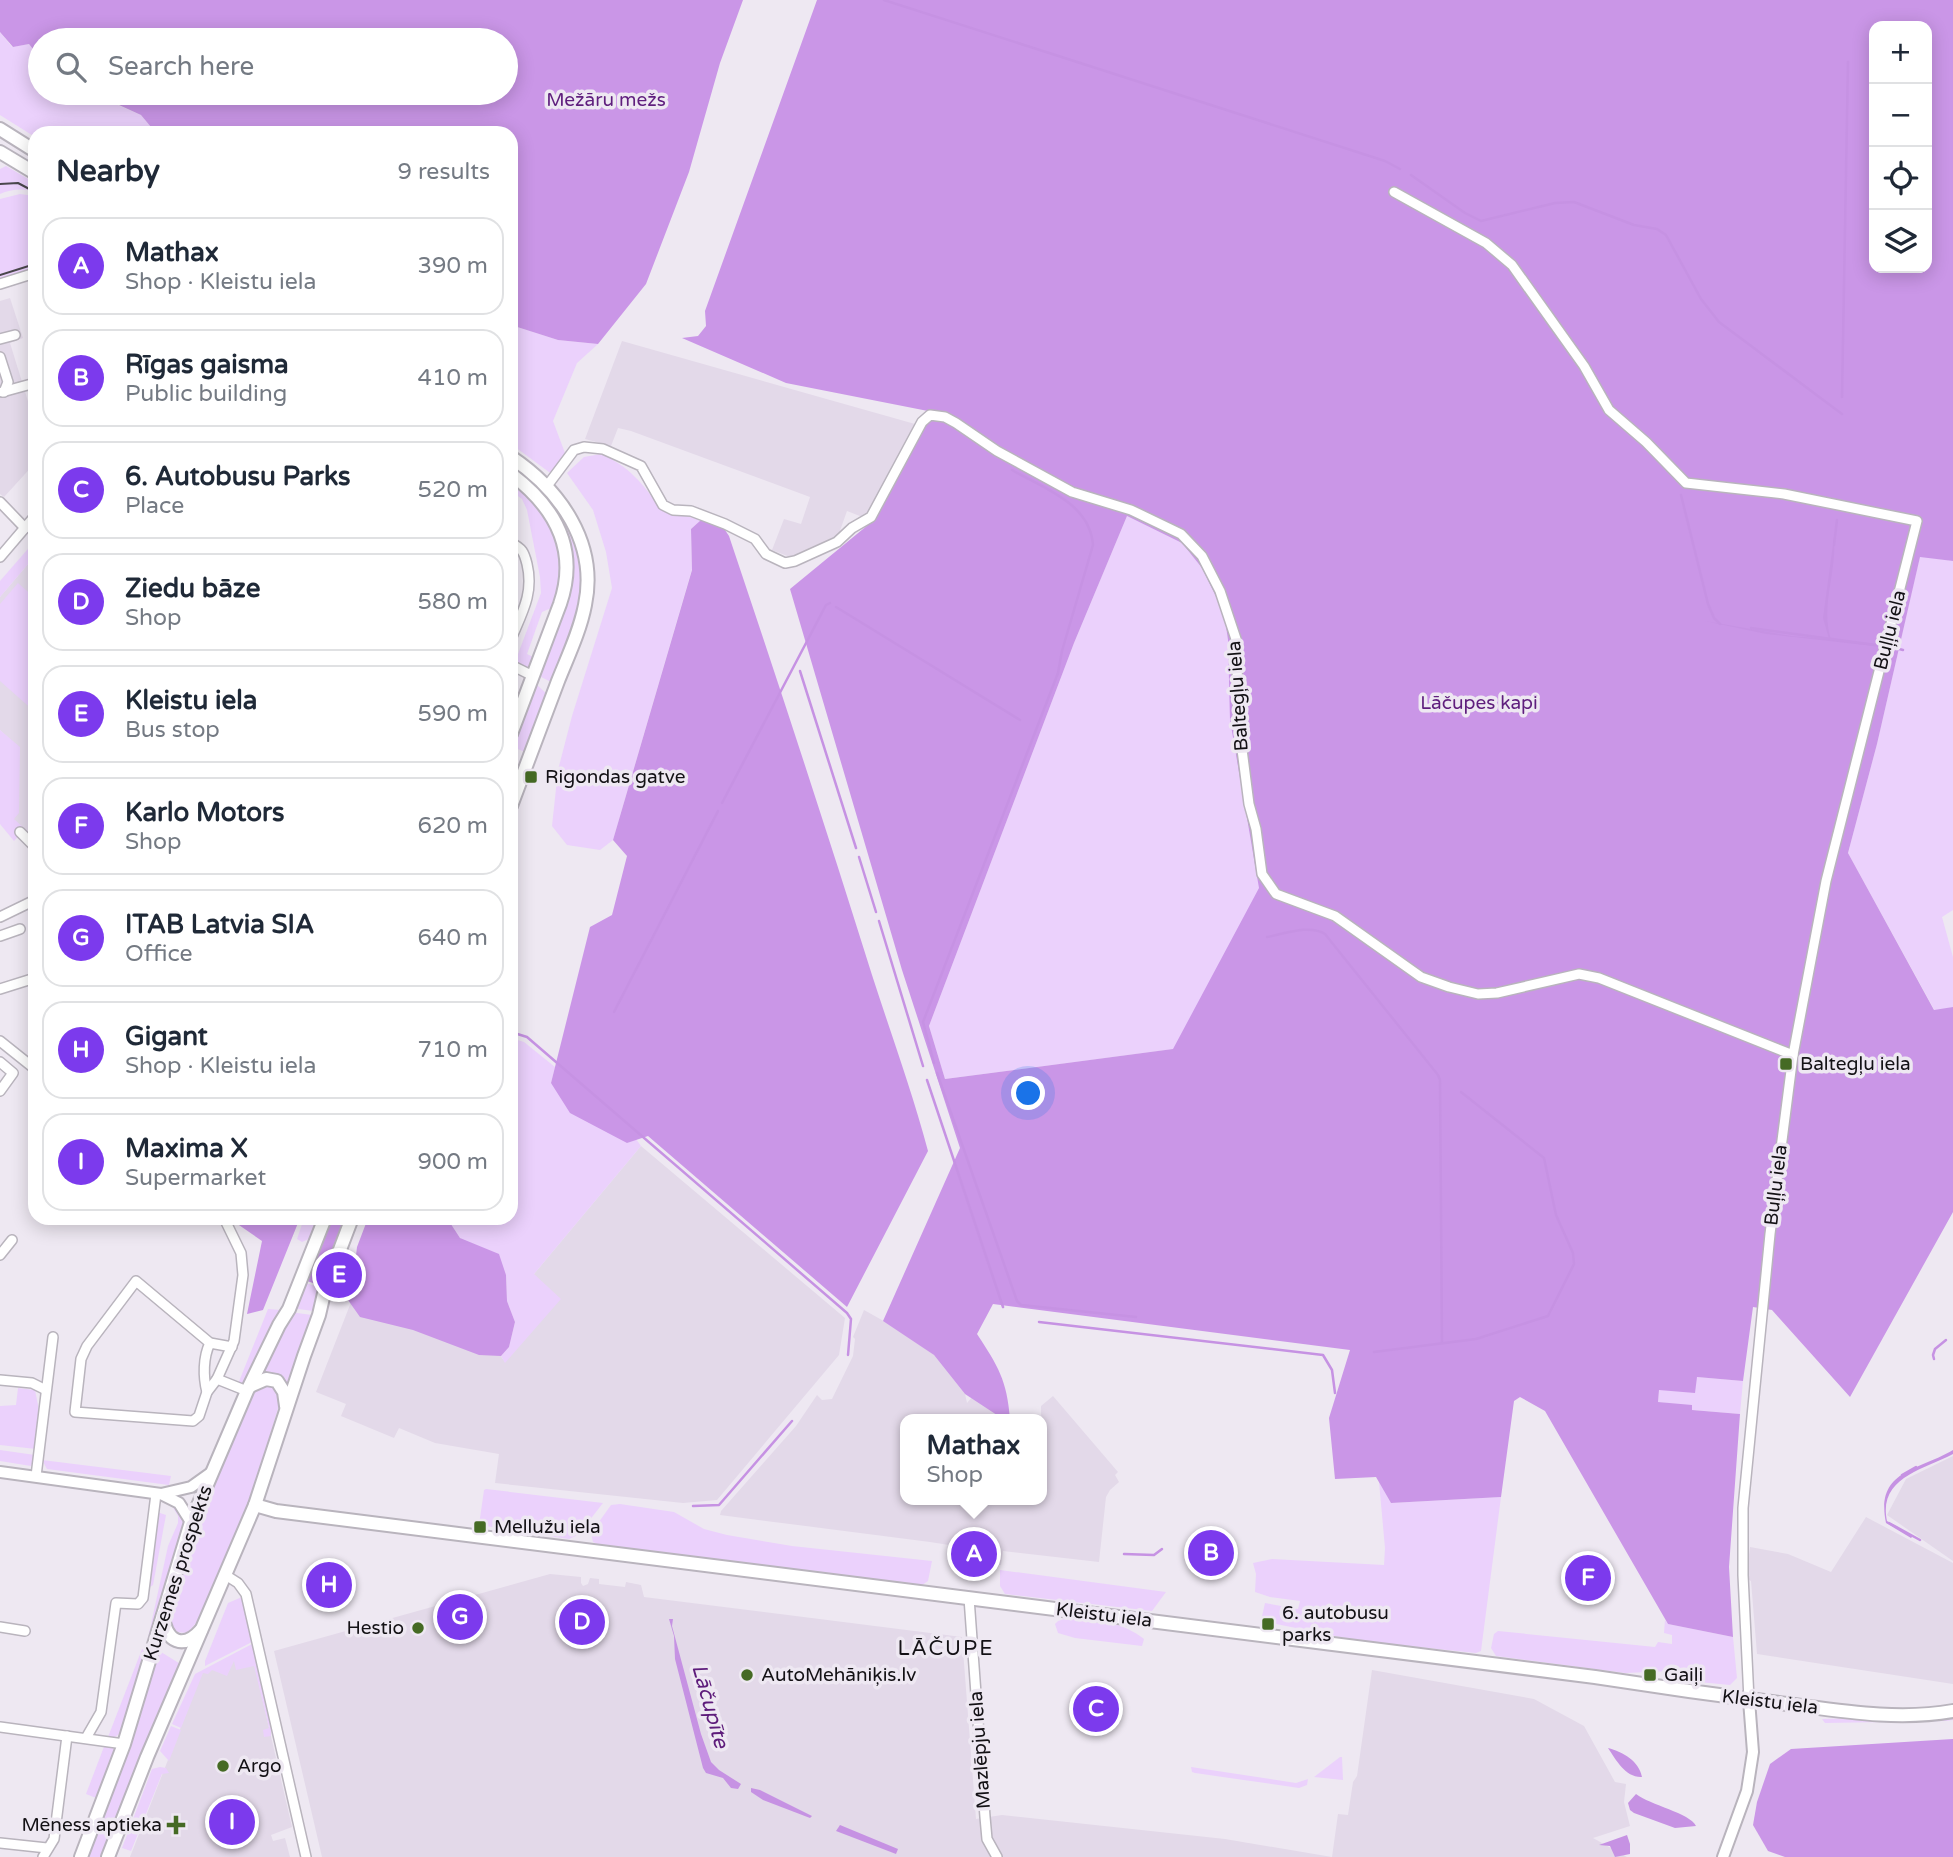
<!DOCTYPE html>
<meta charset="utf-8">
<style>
:root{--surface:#fff;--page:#f6f6f7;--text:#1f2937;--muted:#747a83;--line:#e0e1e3;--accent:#7c3aed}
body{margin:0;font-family:"Varela Round",sans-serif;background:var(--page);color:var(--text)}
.controls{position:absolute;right:21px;top:21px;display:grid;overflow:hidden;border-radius:14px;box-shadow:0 4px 18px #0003}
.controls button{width:63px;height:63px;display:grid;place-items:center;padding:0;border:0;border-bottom:2px solid var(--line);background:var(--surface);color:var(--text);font:35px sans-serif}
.you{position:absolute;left:1029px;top:1094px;width:24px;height:24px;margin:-18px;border:5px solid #fff;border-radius:50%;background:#1a73e8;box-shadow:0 0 0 10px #1a73e833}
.badge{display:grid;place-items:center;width:46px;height:46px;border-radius:50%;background:var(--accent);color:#fff;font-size:23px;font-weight:700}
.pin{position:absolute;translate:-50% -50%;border:4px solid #fff;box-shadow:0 2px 7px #0006}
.popup{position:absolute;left:900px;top:1414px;width:147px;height:91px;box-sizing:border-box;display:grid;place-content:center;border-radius:14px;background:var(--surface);filter:drop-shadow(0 2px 5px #0005);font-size:23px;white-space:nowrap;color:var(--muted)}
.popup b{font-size:26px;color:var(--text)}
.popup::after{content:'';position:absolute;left:50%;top:100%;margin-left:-14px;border:14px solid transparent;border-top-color:var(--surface)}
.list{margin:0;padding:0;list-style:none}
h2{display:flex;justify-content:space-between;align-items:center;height:91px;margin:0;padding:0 28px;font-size:30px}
h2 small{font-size:23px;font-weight:400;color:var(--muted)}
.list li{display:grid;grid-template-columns:46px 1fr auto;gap:21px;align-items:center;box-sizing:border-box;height:98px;margin:0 14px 14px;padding:0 14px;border:2px solid var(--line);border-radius:21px}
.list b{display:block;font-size:26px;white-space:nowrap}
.list p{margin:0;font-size:23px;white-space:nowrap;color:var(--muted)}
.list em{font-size:23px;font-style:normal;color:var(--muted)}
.icon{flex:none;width:38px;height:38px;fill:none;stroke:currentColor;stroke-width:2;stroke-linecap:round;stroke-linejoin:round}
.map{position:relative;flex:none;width:1953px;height:1857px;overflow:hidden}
.search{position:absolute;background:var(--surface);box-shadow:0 4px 18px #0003;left:28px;top:28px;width:490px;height:77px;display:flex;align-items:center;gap:18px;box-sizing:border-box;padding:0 24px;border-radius:38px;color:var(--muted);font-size:26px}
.panel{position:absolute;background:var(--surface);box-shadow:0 4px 18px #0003;left:28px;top:126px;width:490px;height:1099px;border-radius:21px}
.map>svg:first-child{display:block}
</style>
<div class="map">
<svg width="1953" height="1857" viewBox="0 0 1953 1857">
<rect width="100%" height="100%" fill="#eee8f2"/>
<g fill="#e3d9e9">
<polygon points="10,298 23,338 10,343 35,424 35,463 4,497 0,494 0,301"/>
<polygon points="622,341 915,424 865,518 847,511 837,539 790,557 772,550 784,519 801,524 810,497 631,431 618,428 611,446 585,439"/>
<polygon points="35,556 35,837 13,819 20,748 0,730 0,597"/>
<polygon points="641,1146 845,1318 839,1355 717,1500 683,1503 495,1483 499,1454 435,1443 399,1428 394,1438 341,1416 346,1404 316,1392 355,1292 494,1347 505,1362 534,1274"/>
<polygon points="864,1310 898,1329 934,1355 965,1394 967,1403 972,1397 1003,1419 906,1419 906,1500 1042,1500 1041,1406 1053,1396 1118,1472 1115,1475 1119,1482 1110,1490 1106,1497 1099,1562 1003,1551 1001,1565 967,1561 968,1555 966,1554 968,1546 963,1546 960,1553 948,1551 949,1545 930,1542 720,1515 721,1511 796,1426 817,1395 822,1400 832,1399 853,1356 855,1339 853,1337"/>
<polygon points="1953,1456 1953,1561 1887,1515 1906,1479"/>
<polygon points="1866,1517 1953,1563 1953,1684 1757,1654 1751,1581 1749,1580 1747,1570 1750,1547 1788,1554 1831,1572"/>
<polygon points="550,1574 581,1577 581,1583 583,1586 588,1584 590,1578 599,1579 599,1584 625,1587 626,1582 641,1585 644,1597 962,1637 976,1819 1002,1815 1225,1839 1332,1857 1338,1814 1348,1815 1353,1782 1357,1776 1372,1670 1534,1699 1584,1726 1615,1782 1626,1784 1624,1802 1630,1826 1593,1838 1627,1857 322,1857 274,1651"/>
<polygon points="251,1650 292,1827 271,1835 273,1841 285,1838 290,1857 130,1857 202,1673"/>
</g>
<g fill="#ebd1fc">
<polygon points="0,32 12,47 29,44 40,58 40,93 96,93 97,96 141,115 156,133 35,133 35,137 0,115"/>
<path d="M 6,166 L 35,183 L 35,192 C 24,188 11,189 0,194 L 0,169 Z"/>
<polygon points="20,194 35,196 35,270 0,280 0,199"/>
<polygon points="511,325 558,340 598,344 577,363 553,421 565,453 553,475 511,444"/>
<path d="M 601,454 C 629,466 643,484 661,509 L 701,520 L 691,529 L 692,569 L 613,840 L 600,850 L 567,845 L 552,826 L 558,770 L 572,716 L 612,588 L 606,552 L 593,510 L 567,473 L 584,457 Z"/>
<path d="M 511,463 C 520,469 530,475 537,482 C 563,507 585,546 584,583 C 582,617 566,650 554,681 L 551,682 L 539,676 L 564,609 L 572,579 L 571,551 L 511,470 Z"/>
<path d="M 511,481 C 539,505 559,529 563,568 C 563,580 558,594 556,606 L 542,612 L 527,654 L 535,658 L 528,668 L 515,662 L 541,593 L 540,577 L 527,510 L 522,499 L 511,491 Z"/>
<polygon points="1127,516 1182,543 1202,568 1224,613 1228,640 1241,789 1260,888 1174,1049 945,1079 929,1026 1074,643"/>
<polygon points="34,542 35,556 0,597 0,581"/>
<polygon points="1920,556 1953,561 1953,910 1942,917 1953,957 1953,1007 1935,1011 1848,853 1877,744"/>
<polygon points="18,583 35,598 35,712 0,681 0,604"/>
<polygon points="537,685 548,695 527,753 511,746"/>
<polygon points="0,730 20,747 19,813 14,819 25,829 14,841 0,824"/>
<polygon points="511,1038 524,1042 555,1067 551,1083 627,1143 636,1139 641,1146 534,1274 561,1299 505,1363 501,1356 509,1347 515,1322 507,1301 506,1275 460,1238 447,1218 511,1218"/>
<polygon points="304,1218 319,1218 313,1237 302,1242 297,1239"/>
<polygon points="303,1282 321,1288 313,1311 291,1308"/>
<polygon points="268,1309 281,1310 245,1382 241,1385 238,1384"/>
<polygon points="290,1312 312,1315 289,1387 281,1378 259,1375"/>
<polygon points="1697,1377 1743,1381 1740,1414 1692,1410 1692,1406 1658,1402 1659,1390"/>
<polygon points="269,1384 277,1388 280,1402 251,1498 199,1620 187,1633 175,1632 169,1620 203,1510 253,1396 257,1389"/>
<polygon points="18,1388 35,1390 39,1410 36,1449 0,1445 0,1406 16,1405"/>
<polygon points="0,1450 35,1455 31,1466 0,1461"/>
<polygon points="42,1460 171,1476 169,1485 47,1469"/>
<polygon points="1379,1482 1391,1503 1501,1497 1481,1651 1476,1653 1360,1641 1261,1621 1265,1603 1298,1609 1300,1601 1270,1597 1255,1592 1256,1574 1253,1563 1272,1559 1384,1565 1385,1548"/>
<polygon points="486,1489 603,1503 578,1535 569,1539 479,1525 484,1490"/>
<polygon points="620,1504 674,1512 704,1529 727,1535 792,1546 932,1561 928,1581 919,1587 597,1544 593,1542 591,1533 611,1505"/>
<path d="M 172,1506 C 181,1511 184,1519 183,1529 L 149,1641 L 148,1638 L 168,1546 L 178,1523 L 178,1516 Z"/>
<polygon points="157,1512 166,1515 153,1585 150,1587 147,1586"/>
<polygon points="1000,1570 1166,1592 1152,1611 1005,1594 1000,1586"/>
<polygon points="242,1597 252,1642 205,1666 205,1661 228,1603"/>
<path d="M 1071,1617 C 1097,1620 1123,1622 1144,1639 L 1142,1646 L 1075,1638 L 1058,1633 L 1055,1624 L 1058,1621 Z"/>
<polygon points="1665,1620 1668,1624 1733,1637 1737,1678 1730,1685 1699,1682 1673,1671 1625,1673 1496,1656 1491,1648 1494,1634 1498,1631 1655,1647 1658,1642 1672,1644 1672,1635 1664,1633"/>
<polygon points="252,1644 271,1726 271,1736 264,1737 263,1730 269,1728 254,1666 236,1670 234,1661 227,1676 212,1670 208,1674 203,1673 181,1728 172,1724 195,1674"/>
<polygon points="142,1649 147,1649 123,1731 115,1737 108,1737"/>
<polygon points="161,1652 182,1665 103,1857 85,1857 156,1653"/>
<polygon points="1953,1715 1953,1720 1946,1721 1825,1723 1822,1719"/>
<polygon points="171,1726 181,1730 169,1761 160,1751"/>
<polygon points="105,1744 111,1745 115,1751 108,1773 96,1798 86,1794"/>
<polygon points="1340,1757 1342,1757 1343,1780 1314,1777"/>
<polygon points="160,1767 166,1768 169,1773 162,1774 131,1851 122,1848 152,1769"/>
<polygon points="1191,1767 1296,1783 1308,1779 1307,1785 1299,1788 1195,1773 1192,1772"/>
</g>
<g fill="#ca96e7" fill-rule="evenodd">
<polygon points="0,0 743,0 720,63 689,172 646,284 598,344 558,340 511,325 511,133 156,133 141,115 97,95 96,93 506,93 506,40 40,40 40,58 29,44 13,47 0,32"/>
<path d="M 817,0 L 1953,0 L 1953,561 L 1920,557 L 1877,744 L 1848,853 L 1934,1010 L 1953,1007 L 1953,1212 L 1850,1397 L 1772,1310 L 1753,1307 L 1743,1381 L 1697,1377 L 1695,1393 L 1659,1390 L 1658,1402 L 1692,1405 L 1692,1410 L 1740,1414 L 1729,1567 L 1733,1637 L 1668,1624 L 1545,1411 L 1520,1397 L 1514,1401 L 1501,1497 L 1391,1503 L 1376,1477 L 1335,1479 L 1329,1418 L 1350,1350 L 993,1304 L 977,1334 C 998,1366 1007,1380 1010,1419 L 1003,1419 L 965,1394 L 934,1355 L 883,1321 L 960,1148 L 902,970 L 790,589 L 874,520 L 933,412 L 786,383 L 682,338 L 698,336 L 706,326 L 705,311 ZM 1874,26 L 1927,26 L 1927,268 L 1874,268 ZM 1127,516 L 1182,543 L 1202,568 L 1224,613 L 1228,640 L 1230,720 L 1259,888 L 1173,1049 L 945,1079 L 929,1026 L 1074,643 Z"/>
<path d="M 701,520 L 723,527 L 729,536 C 778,682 826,828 872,975 C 891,1034 912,1091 928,1151 L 847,1307 L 648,1136 L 627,1143 L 570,1113 L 551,1083 L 590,927 L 612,915 L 627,856 L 613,840 L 692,570 L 691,529 Z"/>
<polygon points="234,1218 300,1218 263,1310 247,1314 262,1241 236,1223"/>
<polygon points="329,1218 348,1218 322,1286 304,1280"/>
<polygon points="368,1218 447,1218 460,1238 499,1254 506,1275 507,1301 515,1322 509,1347 501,1356 479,1355 413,1330 360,1317 348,1300 352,1290 357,1247"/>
<polygon points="1953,1739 1953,1857 1785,1857 1768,1851 1753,1825 1757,1802 1770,1764 1791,1749"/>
</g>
<g fill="#c692e3">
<path d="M 1834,537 C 1837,574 1820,604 1831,640 L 1883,645 L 1882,647 L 1766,634 L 1705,621 L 1791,636 L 1829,639 L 1823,618 Z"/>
<path d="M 1953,1450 L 1953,1454 C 1922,1470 1878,1478 1887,1521 L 1913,1536 L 1911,1538 L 1886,1523 C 1875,1470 1918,1471 1953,1450 Z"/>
<polygon points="669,1619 673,1619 672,1626 701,1734 711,1762 719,1770 741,1784 738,1789 731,1788 723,1778 706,1773 703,1768 675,1659 674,1636"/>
<path d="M 1608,1748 C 1623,1752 1639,1761 1642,1777 C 1626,1778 1616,1760 1608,1748 Z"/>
<polygon points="751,1788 760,1790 812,1816 810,1818 763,1800 751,1792"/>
<path d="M 1636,1794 C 1650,1805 1690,1813 1696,1826 L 1675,1828 L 1634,1813 L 1630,1810 L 1628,1803 Z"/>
<polygon points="840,1825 898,1849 896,1854 836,1831"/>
<polygon points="1627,1835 1630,1844 1630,1854 1615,1857 1610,1846 1599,1845"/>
</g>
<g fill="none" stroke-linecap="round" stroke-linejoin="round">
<g stroke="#c692e3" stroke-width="2.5">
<polyline points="884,0 1385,161 1400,169"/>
<polyline points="1411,175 1465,213 1481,221 1555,203 1574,202 1634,225 1657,229 1666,235 1701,299 1719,322 1842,414"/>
<polyline points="1842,397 1848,62"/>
<polyline points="1681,495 1708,604 1714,618 1720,624"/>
<polyline points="1834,545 1837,520"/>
<polyline points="836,607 1020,720"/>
<polyline points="1751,628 1876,645"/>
<polyline points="1892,647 1903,650"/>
<polyline points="800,671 856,848"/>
<polyline points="722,803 826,605 830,603"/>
<polyline points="859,857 876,912"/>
<polyline points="879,921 923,1066"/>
<path d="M 1267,937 C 1284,934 1310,924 1325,934 L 1438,1075 L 1440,1080 L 1442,1343"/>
<polyline points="614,1012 718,811"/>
<polyline points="511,1032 527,1037 847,1313 851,1319 848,1355"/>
<path d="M 934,1063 L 923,1022 L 1058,673 L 1062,651 L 1093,545 C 1090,503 1043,488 1012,470"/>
<polyline points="937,1073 1017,1301 1021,1305 1136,1317"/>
<polyline points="927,1080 1003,1307"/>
<polyline points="1039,1322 1323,1355 1332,1370 1335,1393"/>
<polyline points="1374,1352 1476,1339 1548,1316 1574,1264 1573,1253 1556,1215 1544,1158 1461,1092"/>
<polyline points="1934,1359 1933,1355 1935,1349 1946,1340"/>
<polyline points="1902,1475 1916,1467"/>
<polyline points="693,1506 719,1505 792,1421"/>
<polyline points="1889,1523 1920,1540"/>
<polyline points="1124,1554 1154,1555 1162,1549"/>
</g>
<g stroke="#b9b4bd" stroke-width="12">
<g id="minor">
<polyline points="1394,192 1486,243 1512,265 1584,366 1609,410 1646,442 1686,483 1784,494 1917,521 1826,881 1793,1055 1770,1234 1743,1508 1743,1575 1749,1700"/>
<polyline points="0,284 35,273"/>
<polyline points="0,339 15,335"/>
<polyline points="0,357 8,382 4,392"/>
<polyline points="2,392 35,383"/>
<polyline points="547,486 574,450 584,447 603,449 641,466 663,505 673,510 691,511 725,524 755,539 766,554 785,563 795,561 837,542 852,528 871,517 922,422 930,415 945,417 956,423 997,451 1072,492 1131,510 1181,534 1202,556 1220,591 1236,639 1239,726 1249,804 1256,829 1262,874 1276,894 1335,916 1421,977 1449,987 1478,994 1497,993 1579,974 1599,978 1793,1055"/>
<polyline points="0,502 25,528"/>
<path d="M 511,543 C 522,548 524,552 527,564 C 534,593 522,613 511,639"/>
<polyline points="0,557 35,516"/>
<polyline points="511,665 533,676"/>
<polyline points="20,832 35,847"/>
<polyline points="0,917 35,900"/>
<polyline points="0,936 20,929"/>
<polyline points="0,989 35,978"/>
<polyline points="0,1041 35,1069"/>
<polyline points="0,1062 13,1073 0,1091"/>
<polyline points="224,1218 241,1253 243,1275 234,1341 217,1379 247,1391"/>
<polyline points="0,1255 12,1240"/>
<polyline points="217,1379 207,1392 199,1416 193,1421 75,1412 81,1359 87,1346 136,1281 210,1343 232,1347"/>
<polyline points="0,1380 32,1383 46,1390"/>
<path d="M 207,1392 C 203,1377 203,1357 210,1343"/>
<polyline points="36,1476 53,1337"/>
<polyline points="227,1576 238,1583 246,1594 306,1857"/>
<polyline points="969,1598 985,1817 987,1839 997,1857"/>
<polyline points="0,1627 25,1631"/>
<polyline points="0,1727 124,1744"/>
<polyline points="86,1738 101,1712 116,1603 138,1604 143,1598 156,1494"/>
<polyline points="0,1843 47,1848"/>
<polyline points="43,1857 54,1839 67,1736"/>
</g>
</g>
<g stroke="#b9b4bd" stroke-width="14">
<g id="tertiary">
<polyline points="0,1472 161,1494 179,1503 191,1522"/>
<polyline points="161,1494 191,1487 212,1472"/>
<polyline points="1723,1857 1747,1791 1753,1752 1749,1700"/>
</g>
</g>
<g stroke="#b9b4bd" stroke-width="16">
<g id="secondary">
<polyline points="0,129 35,151"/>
<polyline points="0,152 35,173"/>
<path d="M 511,457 C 560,490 598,543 585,605 C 580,631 568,656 558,681 C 543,722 527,764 511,806"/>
<path d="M 511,474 C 555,507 579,549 560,604 L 511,734"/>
<polyline points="250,1386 266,1379 277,1381 284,1392 286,1406"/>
<path d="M 255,1505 L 276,1511 L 1595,1677 C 1659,1687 1723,1696 1787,1704 C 1841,1711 1899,1721 1953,1711"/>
<path d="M 163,1616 C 166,1642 183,1650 201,1630"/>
<polyline points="81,1857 124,1744 191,1522 247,1391 279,1325 289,1309 325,1218"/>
<polyline points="108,1857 147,1757 255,1505 304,1356 319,1315 325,1289 352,1218"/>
</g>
</g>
<use href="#minor" stroke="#fff" stroke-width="9"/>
<use href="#tertiary" stroke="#fff" stroke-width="10"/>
<use href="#secondary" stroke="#fff" stroke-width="12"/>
<g stroke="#4a474c" stroke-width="2">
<polyline points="0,184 18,183 35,192"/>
<polyline points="0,275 35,264"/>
</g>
</g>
<g fill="#456a24" stroke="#eee8f2" stroke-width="2.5">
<rect x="524" y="770" width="14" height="14" rx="3.5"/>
<rect x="1779" y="1057" width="14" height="14" rx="3.5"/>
<rect x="473" y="1520" width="14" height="14" rx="3.5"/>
<rect x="1261" y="1617" width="14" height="14" rx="3.5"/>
<circle cx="418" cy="1628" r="7"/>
<circle cx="747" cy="1675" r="7"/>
<rect x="1643" y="1668" width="14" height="14" rx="3.5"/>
<circle cx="223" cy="1766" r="7"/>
<path d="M172.5 1814.5h7v7h7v7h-7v7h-7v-7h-7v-7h7z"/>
</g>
<g text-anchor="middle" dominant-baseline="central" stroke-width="7" stroke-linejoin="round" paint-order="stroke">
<g font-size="19" fill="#5f1e7d" stroke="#eee8f2">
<text x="606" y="100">Mežāru mežs</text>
<text x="1479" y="703">Lāčupes kapi</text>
</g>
<g font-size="19" fill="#131115" stroke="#eee8f2">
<text transform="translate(1890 630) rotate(-76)">Buļļu iela</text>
<text transform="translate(1238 696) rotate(-94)">Baltegļu iela</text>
<text transform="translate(1776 1185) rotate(-83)">Buļļu iela</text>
<text transform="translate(178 1573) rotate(-72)">Kurzemes prospekts</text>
<text transform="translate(1104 1615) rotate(7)">Kleistu iela</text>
<text transform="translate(1770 1702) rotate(7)">Kleistu iela</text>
<text transform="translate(980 1750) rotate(-94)">Mazlēpju iela</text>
</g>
<g font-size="19" fill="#131115" stroke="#eee8f2" text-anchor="start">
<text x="545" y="777">Rigondas gatve</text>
<text x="1800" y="1064">Baltegļu iela</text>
<text x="494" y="1527">Mellužu iela</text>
<text x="1282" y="1613">6. autobusu<tspan x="1282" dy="22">parks</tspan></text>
<text x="404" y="1628" text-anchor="end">Hestio</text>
<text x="761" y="1675">AutoMehāniķis.lv</text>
<text x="1664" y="1675">Gaiļi</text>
<text x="237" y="1766">Argo</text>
<text x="162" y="1825" text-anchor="end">Mēness aptieka</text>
</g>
<g font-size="21" letter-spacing="2" fill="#131115" stroke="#eee8f2">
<text x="946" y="1648">LĀČUPE</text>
</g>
<g font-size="21" font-style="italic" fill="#5e1c7b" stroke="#eee8f2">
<text transform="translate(710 1706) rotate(74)">Lāčupīte</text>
</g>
</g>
</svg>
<div class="controls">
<button>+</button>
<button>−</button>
<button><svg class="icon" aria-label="locate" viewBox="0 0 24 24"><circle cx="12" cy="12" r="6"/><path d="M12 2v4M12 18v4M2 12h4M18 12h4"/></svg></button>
<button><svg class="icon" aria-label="layers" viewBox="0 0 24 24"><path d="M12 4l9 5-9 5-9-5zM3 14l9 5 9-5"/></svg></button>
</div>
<div class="you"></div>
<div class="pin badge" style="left:974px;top:1554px">A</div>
<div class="popup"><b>Mathax</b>Shop</div>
<div class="pin badge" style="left:1211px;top:1553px">B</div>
<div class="pin badge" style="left:1096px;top:1709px">C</div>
<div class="pin badge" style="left:582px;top:1622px">D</div>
<div class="pin badge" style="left:339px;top:1275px">E</div>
<div class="pin badge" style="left:1588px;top:1578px">F</div>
<div class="pin badge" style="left:460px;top:1617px">G</div>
<div class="pin badge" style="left:329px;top:1585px">H</div>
<div class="pin badge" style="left:232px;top:1822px">I</div>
<div class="search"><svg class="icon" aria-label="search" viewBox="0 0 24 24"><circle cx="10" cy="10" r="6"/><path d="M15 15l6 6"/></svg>Search here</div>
<section class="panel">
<h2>Nearby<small>9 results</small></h2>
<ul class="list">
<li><span class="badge">A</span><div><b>Mathax</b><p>Shop · Kleistu iela</p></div><em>390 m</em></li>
<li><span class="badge">B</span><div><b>Rīgas gaisma</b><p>Public building</p></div><em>410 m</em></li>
<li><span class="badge">C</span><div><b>6. Autobusu Parks</b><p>Place</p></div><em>520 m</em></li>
<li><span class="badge">D</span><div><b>Ziedu bāze</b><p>Shop</p></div><em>580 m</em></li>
<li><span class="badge">E</span><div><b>Kleistu iela</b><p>Bus stop</p></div><em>590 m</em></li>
<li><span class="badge">F</span><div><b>Karlo Motors</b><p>Shop</p></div><em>620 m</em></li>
<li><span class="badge">G</span><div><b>ITAB Latvia SIA</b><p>Office</p></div><em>640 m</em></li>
<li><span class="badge">H</span><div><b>Gigant</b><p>Shop · Kleistu iela</p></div><em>710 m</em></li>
<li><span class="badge">I</span><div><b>Maxima X</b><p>Supermarket</p></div><em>900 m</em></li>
</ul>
</section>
</div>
